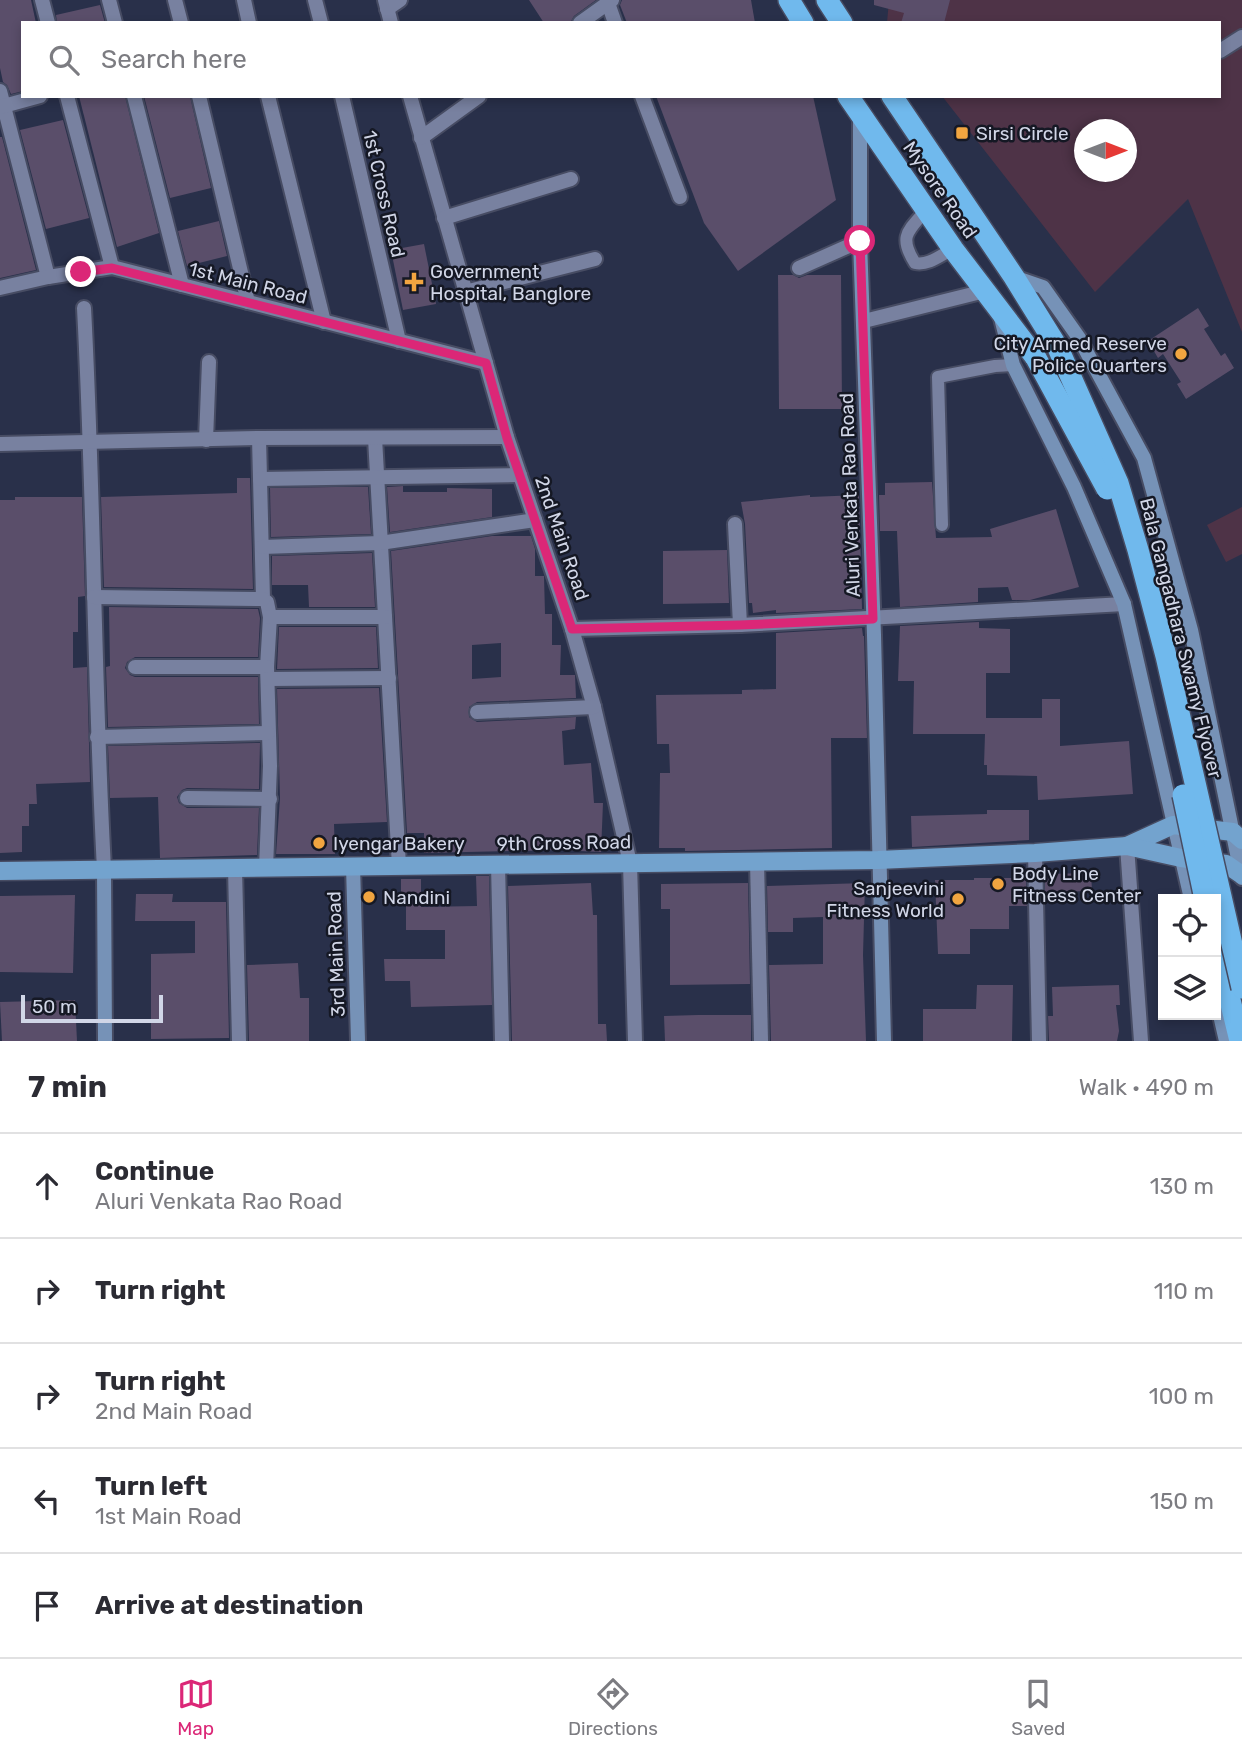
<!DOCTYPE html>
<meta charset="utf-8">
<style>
:root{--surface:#fff;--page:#f7f7f7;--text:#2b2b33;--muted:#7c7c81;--line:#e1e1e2;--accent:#db2777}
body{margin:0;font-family:Rubik,sans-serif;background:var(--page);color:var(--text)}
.controls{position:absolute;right:21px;bottom:21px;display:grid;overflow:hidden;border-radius:0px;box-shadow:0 4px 10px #0003}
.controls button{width:63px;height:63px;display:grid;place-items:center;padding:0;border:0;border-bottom:2px solid var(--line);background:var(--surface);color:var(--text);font:35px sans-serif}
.compass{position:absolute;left:1074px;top:119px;width:63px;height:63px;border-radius:50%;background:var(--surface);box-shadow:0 4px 10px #0003;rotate:90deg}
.scale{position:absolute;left:21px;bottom:18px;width:142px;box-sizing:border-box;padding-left:7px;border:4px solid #d1d6e7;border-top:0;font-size:19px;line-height:24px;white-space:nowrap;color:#d1d6e7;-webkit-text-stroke:5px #151824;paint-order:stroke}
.stop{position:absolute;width:21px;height:21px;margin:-16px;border:5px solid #db2777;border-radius:50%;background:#fff}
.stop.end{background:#db2777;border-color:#fff;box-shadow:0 2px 7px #0008}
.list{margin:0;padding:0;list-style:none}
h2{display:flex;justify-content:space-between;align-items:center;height:91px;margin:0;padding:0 28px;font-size:30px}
h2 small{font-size:23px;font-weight:400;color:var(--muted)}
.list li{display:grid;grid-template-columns:46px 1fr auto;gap:21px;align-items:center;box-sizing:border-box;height:105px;padding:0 28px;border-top:2px solid var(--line)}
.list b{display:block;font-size:26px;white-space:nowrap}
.list p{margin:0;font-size:23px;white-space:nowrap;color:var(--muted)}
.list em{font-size:23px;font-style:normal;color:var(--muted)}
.icon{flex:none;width:38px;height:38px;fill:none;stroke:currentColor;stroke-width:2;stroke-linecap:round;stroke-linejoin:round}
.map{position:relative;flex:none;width:1242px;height:1041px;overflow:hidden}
.search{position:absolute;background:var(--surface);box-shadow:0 4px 10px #0003;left:21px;right:21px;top:21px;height:77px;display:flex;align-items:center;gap:18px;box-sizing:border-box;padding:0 24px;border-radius:0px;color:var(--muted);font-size:26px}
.sheet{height:616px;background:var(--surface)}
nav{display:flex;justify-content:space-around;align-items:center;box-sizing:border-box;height:98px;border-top:2px solid var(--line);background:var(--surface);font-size:19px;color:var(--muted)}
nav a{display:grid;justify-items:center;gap:4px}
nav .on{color:var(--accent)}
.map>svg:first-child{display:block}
</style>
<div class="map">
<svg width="1242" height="1041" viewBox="0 0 1242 1041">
<rect width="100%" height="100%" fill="#29304a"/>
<g fill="#4e3347" fill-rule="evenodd">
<path d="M 889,0 L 1242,0 L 1242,332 L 1188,199 L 1095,292 L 942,96 L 1219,96 L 1219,23 L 887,23 ZM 1084,130 L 1126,130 L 1126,172 L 1084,172 Z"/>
<polygon points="1242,507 1242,554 1226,562 1207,525"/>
</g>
<g fill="#5a4e6a" fill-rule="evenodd">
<polygon points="0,0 31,0 36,23 23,23 23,91 11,94 7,85 3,82 0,68"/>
<polygon points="529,0 596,0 574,16 570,23 544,23"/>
<polygon points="622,0 751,0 755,23 627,23 620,5"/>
<polygon points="874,0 950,0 944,23 901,23 904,13 874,5"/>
<polygon points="100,5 105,23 57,23 56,15"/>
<polygon points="79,96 125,96 159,233 117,247"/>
<polygon points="144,96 190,96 211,188 170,198"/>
<polygon points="656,96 813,96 836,200 738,271 704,223"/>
<polygon points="63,120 89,218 46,229 20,130"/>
<polygon points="0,137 2,137 36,270 0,278"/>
<polygon points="219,221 227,256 187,266 178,231"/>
<polygon points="424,244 436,304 403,310 391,250"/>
<polygon points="778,275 793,275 799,278 807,275 841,275 842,409 779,409"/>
<polygon points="1198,308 1209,326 1204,329 1221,356 1225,353 1234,368 1186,399 1177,384 1181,382 1163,354 1158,358 1148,341"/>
<polygon points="237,478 250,478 253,589 104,587 101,497 237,493"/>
<polygon points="932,482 936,538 992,537 990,529 1056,509 1079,587 1030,600 1012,600 1008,587 978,588 978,602 900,607 897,531 880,531 879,495 885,495 885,483"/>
<polygon points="403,486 403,492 447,492 447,488 492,489 492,517 390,532 387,487"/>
<polygon points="335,487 368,487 371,534 271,537 270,488"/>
<polygon points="810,495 810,497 859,495 862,609 776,613 776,610 753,613 752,603 749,603 745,524 741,502"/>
<polygon points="15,497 82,497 85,596 78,597 78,632 73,632 73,668 87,667 90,782 36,784 37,804 29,804 29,826 22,826 22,852 0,853 0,500 15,500"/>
<path d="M 492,536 L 531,536 L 535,549 L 535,576 L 544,576 L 545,614 L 552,614 L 552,645 L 561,645 L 560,675 L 575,675 L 576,698 L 477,702 L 469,707 L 469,717 L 477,722 L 576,717 L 575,729 L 562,731 L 564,765 L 591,763 L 594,803 L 603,803 L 601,852 L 560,850 L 424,853 L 424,833 L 407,833 L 391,551 ZM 501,643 L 501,677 L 472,679 L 472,645 Z"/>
<polygon points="727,550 729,603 663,604 663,551"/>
<polygon points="372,553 375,607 309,607 308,585 272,585 272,556"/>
<polygon points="109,607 258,609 260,618 258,657 135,657 127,662 125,668 130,675 135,677 258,677 259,724 108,727 106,667 110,666"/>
<polygon points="979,622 979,628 1010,629 1010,673 986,673 986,718 1042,718 1042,699 1060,699 1060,746 1129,741 1133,794 1038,800 1037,776 987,775 987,765 984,765 985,734 913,734 914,681 898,681 900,626"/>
<polygon points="279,627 376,627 378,668 277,669"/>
<polygon points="862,628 863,636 864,636 867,738 831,738 832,848 685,851 685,848 659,848 660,773 670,773 669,744 657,744 656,695 742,694 742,690 776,689 776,633"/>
<polygon points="379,688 387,822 334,824 335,854 276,854 280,798 277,689"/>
<polygon points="260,743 259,789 187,788 182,790 177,797 179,803 187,808 259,808 257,855 160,858 158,797 110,798 108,746"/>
<polygon points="987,810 1029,810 1029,840 912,847 911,816 987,814"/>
<polygon points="1091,873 1092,891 1045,892 1045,874"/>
<polygon points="476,876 489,876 492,1005 411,1007 410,981 385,981 384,959 445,959 445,930 406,930 406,906 401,906 401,879 421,879 421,907 477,906"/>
<polygon points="974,878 1026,878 1027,906 1009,906 1009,929 970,929 970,954 938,954 935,880 974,880"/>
<polygon points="591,883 593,915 597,915 598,1024 606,1024 607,1041 512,1041 508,886"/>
<polygon points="748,883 750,984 670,985 670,909 661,909 661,884"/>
<polygon points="865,883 863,955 866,1041 771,1041 769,965 823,964 823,917 793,918 793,932 768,932 767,886"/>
<polygon points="136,894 173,894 172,902 226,902 229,1038 151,1039 151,954 195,953 195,921 135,921"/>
<polygon points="75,895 73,973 0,972 0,896"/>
<polygon points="298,963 300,998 309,998 309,1041 249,1041 247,965"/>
<polygon points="977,985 1013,985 1012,1041 923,1041 923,1009 976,1009"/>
<polygon points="1119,985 1120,1005 1116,1005 1119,1031 1117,1041 1049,1041 1048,1016 1053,1016 1052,987"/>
<polygon points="75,1000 77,1041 2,1041 0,1002"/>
<polygon points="698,1015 751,1015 751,1041 665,1041 664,1016"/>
</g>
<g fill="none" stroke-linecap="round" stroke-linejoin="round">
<g stroke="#474c63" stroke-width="16">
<g id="lane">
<path d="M 927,209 C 908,231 898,236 915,263 C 928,266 941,255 953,249"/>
<polyline points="942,525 938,377 995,366 1013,365"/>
</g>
</g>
<g stroke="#474c63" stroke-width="18">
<g id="street">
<polyline points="42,0 48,23"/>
<polyline points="109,0 115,23"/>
<polyline points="175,0 181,23"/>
<polyline points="244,0 249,23"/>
<polyline points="315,0 321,23"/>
<polyline points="385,0 391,23"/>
<polyline points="608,3 615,23"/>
<polyline points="387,9 400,0"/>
<polyline points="580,23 612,0"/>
<polyline points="1220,51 1242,37"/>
<polyline points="0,91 48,277"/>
<polyline points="67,96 112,267"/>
<polyline points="134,96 182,285"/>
<polyline points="199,96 248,302"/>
<polyline points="268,96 324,322"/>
<polyline points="342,96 399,341"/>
<polyline points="410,96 507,437 572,629 594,707 630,863 635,1041"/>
<polyline points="642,96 680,197"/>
<polyline points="0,107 40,96"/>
<polyline points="421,138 479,96"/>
<polyline points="444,218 571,179"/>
<polyline points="799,268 860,241"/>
<polyline points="0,288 48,277 112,267 486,363"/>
<polyline points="465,292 595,259"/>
<path d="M 84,308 C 94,495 94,682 104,869"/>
<polyline points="864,321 985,291"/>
<polyline points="259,438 263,599 267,602 270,617 267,667 270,766 266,868"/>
<polyline points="375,438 399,866"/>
<polyline points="206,440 209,362"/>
<polyline points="0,444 259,438 507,437"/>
<polyline points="260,479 520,475"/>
<polyline points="735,524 740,625"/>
<polyline points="262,547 380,543 535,520"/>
<polyline points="94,597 263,599"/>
<polyline points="270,617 385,617"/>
<polyline points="572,629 740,625 1124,604"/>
<polyline points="135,667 267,667"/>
<polyline points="268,679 389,678"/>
<polyline points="477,712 594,707"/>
<polyline points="97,737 268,733"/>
<polyline points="187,798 270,799"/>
<polyline points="1127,846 1141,1041"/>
<polyline points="1035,853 1039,1041"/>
<polyline points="757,861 761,1041"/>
<polyline points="498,864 502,1041"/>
<polyline points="235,868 239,1041"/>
</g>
</g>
<g stroke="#474c63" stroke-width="18">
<g id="secondary">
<polyline points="860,117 860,241 874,635 884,1041"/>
<polyline points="1014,277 1043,287 1079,338 1144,458 1191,630 1242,878"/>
<polyline points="1001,318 1013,365 1074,487 1124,604 1191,899"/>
<polyline points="353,866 358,1041"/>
<polyline points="104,869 105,1041"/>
<polyline points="1216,998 1226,1041"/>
</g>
</g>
<g stroke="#474c63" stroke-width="21">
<g id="primary">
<polyline points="1127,846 1173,825 1233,832 1242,840"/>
<polyline points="0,871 878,860 1035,853 1127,846 1181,858 1226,864 1242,875"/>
</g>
</g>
<g stroke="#474c63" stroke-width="24">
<g id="highway">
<polyline points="789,0 803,23"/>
<polyline points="827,0 842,23"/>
<polyline points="848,96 953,249 1036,358"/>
<polyline points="892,96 1014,277 1058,348"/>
<polyline points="1216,942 1240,1041"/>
</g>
</g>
<use href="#lane" stroke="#7881a0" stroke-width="12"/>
<use href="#street" stroke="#7881a0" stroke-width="14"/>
<use href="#secondary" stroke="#7692b7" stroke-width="14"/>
<use href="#primary" stroke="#73a3ce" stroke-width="18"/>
<use href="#highway" stroke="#70b9ed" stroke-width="21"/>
<g stroke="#474c63" stroke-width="24" stroke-linecap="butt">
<g id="highway-bridge">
<polyline points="1058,348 1118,483 1138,550 1166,656 1242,988"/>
<polyline points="1036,358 1107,489"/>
<polyline points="1183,795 1205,899"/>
</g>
</g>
<use href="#highway-bridge" stroke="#70b9ed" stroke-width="21"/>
</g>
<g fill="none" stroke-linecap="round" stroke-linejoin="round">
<polyline stroke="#db2777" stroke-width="9" points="81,272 112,268 486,363 507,438 572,629 740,625 873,619 860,241"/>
</g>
<g fill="#f1a540" stroke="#151824" stroke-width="2.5">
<rect x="955" y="126" width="14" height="14" rx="3.5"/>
<path d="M410.5 271.5h7v7h7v7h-7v7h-7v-7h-7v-7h7z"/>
<circle cx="1181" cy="354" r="7"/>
<circle cx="319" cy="843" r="7"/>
<circle cx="998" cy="884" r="7"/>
<circle cx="369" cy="897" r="7"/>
<circle cx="958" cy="899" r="7"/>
</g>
<g text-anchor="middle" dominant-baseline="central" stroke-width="5" stroke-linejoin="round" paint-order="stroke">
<g font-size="19" fill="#d1d6e7" stroke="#151824" text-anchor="start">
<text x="976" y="133">Sirsi Circle</text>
<text x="430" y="271">Government<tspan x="430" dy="22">Hospital, Banglore</tspan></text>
<text x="1167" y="343" text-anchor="end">City Armed Reserve<tspan x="1167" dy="22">Police Quarters</tspan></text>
<text x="333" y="843">Iyengar Bakery</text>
<text x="1012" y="873">Body Line<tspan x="1012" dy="22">Fitness Center</tspan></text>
<text x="944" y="888" text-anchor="end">Sanjeevini<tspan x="944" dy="22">Fitness World</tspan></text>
<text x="383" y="897">Nandini</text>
</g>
<g font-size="19" fill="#d1d6e7" stroke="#151824">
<text transform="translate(940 190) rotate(55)">Mysore Road</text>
<text transform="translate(384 194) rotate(77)">1st Cross Road</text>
<text transform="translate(248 283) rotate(14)">1st Main Road</text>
<text transform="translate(850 495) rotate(-92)">Aluri Venkata Rao Road</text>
<text transform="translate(562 538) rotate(71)">2nd Main Road</text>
<text transform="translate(1181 638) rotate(76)">Bala Gangadhara Swamy Flyover</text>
<text transform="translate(564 843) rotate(-1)">9th Cross Road</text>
<text transform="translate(336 954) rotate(-92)">3rd Main Road</text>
</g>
</g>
</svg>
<div class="controls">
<button><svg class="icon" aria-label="locate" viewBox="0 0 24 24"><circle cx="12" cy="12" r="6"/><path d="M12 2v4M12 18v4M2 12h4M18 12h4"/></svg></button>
<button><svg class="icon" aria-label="layers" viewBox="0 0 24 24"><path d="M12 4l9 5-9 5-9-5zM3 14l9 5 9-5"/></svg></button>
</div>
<svg class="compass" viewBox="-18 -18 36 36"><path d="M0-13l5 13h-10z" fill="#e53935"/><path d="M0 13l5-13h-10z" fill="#7c7c81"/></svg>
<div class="scale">50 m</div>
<div class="stop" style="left:860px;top:241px"></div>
<div class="stop end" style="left:81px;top:272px"></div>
<div class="search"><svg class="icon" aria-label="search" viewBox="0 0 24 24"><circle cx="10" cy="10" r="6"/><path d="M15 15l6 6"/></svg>Search here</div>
</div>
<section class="sheet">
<h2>7 min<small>Walk · 490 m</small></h2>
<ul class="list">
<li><svg class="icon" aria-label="ahead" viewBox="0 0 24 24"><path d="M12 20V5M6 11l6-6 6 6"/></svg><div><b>Continue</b><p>Aluri Venkata Rao Road</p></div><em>130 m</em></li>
<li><svg class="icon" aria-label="right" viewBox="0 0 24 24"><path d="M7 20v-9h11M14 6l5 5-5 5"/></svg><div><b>Turn right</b></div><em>110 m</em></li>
<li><svg class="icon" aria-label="right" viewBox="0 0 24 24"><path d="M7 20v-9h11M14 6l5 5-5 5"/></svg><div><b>Turn right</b><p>2nd Main Road</p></div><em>100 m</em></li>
<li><svg class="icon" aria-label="left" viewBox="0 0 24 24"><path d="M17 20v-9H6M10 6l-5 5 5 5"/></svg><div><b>Turn left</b><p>1st Main Road</p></div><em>150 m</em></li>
<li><svg class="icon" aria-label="arrive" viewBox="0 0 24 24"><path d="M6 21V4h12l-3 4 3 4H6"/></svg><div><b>Arrive at destination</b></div></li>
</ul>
</section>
<nav>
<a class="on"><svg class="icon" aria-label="map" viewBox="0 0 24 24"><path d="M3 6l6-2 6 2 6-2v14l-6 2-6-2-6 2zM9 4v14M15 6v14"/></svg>Map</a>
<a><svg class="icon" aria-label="directions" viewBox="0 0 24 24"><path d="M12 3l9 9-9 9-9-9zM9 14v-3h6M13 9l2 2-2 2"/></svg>Directions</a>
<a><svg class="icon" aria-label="saved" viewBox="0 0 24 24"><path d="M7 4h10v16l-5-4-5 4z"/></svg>Saved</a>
</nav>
